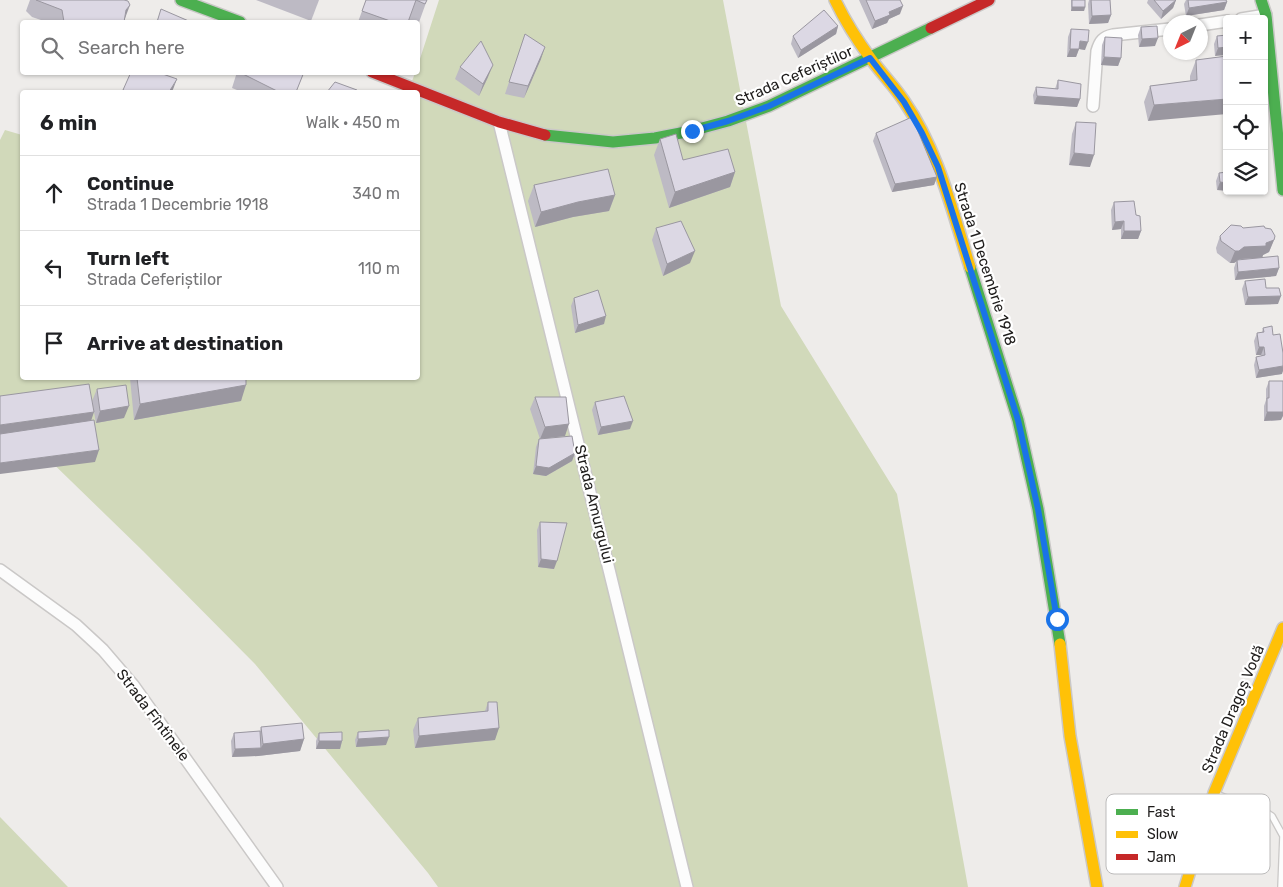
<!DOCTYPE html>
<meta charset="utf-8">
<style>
:root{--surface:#fff;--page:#f2f2f2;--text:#202124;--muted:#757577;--line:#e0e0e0}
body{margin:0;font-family:Rubik,sans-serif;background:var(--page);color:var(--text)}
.controls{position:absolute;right:15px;top:15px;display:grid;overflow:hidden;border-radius:5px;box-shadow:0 1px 4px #0004}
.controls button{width:45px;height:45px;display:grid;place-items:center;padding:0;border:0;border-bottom:1px solid var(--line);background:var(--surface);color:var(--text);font:25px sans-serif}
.compass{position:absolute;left:1163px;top:15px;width:45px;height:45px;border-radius:50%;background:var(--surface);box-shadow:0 1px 4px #0004;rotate:223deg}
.stop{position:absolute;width:15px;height:15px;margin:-11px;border:4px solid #1a73e8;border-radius:50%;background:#fff}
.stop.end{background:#1a73e8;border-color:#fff;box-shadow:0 1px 5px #0008}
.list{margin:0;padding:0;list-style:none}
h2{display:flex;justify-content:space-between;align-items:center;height:65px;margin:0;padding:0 20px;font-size:21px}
h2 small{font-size:16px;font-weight:400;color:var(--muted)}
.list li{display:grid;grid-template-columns:32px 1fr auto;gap:15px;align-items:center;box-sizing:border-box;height:75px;padding:0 20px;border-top:1px solid var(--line)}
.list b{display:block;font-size:19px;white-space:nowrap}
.list p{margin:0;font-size:16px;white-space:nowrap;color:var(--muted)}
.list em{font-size:16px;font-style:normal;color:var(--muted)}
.icon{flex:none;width:28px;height:28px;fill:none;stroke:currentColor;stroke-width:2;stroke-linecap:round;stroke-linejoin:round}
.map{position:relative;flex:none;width:1283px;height:887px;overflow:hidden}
.search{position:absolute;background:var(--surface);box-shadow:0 1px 4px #0004;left:20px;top:20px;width:400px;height:55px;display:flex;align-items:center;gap:12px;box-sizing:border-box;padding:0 18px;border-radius:5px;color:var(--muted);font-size:19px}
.panel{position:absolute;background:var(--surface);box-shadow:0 1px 4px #0004;left:20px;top:90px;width:400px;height:290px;border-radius:5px}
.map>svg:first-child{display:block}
</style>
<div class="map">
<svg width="1283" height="887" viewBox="0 0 1283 887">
<rect width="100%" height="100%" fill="#eeecea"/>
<g fill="#d1d9ba">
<polygon points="439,0 723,0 781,306 897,494 968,887 438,887 428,873 255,664 143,551 0,412 0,140 5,130 22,135 22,378 418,378 418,92 408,92 415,73 418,72 418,65"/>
<polygon points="0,817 68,887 0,887"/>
</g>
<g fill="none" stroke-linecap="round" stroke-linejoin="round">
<g stroke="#cac8c7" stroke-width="8">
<polyline id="lane" points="1214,793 1224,797 1258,807 1272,816 1283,836 1281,887"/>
</g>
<g stroke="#cac8c7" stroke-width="14">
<g id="street">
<polyline points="1241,19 1266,15"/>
<polyline points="1200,25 1227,21"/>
<path d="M 1093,106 L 1097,51 C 1100,41 1103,37 1113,35 L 1170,29"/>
<polyline points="499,122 687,887"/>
<polyline points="0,570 76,625 103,650 133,685 277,887"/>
</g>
</g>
<g stroke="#cac8c7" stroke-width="14">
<g id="fast">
<polyline points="181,0 240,22"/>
<polyline points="1261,0 1266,15 1283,190"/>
<polyline points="545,135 613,142 655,138 691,131 728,121 769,106 931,28"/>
<polyline points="970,267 1018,420 1038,509 1060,644"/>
</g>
</g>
<g stroke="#cac8c7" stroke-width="14">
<g id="slow">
<path d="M 835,0 C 845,21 857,40 871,59 C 881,73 894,86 904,101 C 938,150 952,210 970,267"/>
<polyline points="1060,644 1070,736 1097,887"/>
<polyline points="1185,887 1214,793 1283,628"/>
</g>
</g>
<g stroke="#cac8c7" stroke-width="14">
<g id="jam">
<polyline points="931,28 989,0"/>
<polyline points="372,72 499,122 545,135"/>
</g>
</g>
<use href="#lane" stroke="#fcfcfc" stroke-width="5.5"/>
<use href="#street" stroke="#fcfcfc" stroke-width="11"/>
<use href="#fast" stroke="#4caf50" stroke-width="11"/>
<use href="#slow" stroke="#ffc107" stroke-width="11"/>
<use href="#jam" stroke="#c62828" stroke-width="11"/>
</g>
<g fill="#bdbac4" fill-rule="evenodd">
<polygon points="30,0 124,0 124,22 47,22 32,17 26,11"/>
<polygon points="256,0 319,0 311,21"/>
<polygon points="366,0 427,0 418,25 418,22 358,22"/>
<polygon points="859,0 900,0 900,14 889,19 887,23 872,29"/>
<polygon points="1071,0 1085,0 1085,7 1084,11 1071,11"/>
<polygon points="1089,0 1110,0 1111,15 1108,23 1089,24 1088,4"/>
<polygon points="1148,0 1176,0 1173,8 1161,19 1147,3"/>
<polygon points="1186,0 1226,0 1227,2 1224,10 1186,16 1184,4"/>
<polygon points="838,26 836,34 798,58 791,44 793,36"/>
<polygon points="1141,27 1155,46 1139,47 1138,35"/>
<polygon points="1071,29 1085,50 1079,49 1076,57 1067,57 1068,37"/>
<polygon points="525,34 541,59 524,98 505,94"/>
<polygon points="1227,35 1215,56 1214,44 1217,36"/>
<polygon points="1105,37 1121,58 1118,66 1101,65 1102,45"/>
<polygon points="1227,56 1148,121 1144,102 1150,86 1190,81 1190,76 1196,60"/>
<polygon points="460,67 488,77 479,96 455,79"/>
<polygon points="237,72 304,72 296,92 242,92 232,88"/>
<polygon points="1058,80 1080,99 1077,107 1034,104 1033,95 1036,87 1055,89"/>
<polygon points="1076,122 1090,167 1069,165 1072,134"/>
<polygon points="876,133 937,177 934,185 892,192 873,141"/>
<polygon points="660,139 683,160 735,172 730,187 669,208 654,155"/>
<polygon points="1227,172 1217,190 1216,181 1219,173"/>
<polygon points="534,185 615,195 609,211 573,217 535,227 528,201"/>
<polygon points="1114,202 1136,215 1141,231 1138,239 1121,239 1121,229 1112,230 1111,210"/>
<polygon points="656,228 690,263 663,276 652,240"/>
<path d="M 1243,228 L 1265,228 L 1274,240 L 1269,252 L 1263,255 L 1262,258 L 1279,268 L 1276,276 L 1235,280 L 1234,268 L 1236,262 L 1234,263 L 1230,263 L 1217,253 L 1216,248 L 1220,236 ZM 1256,258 L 1238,260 L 1240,259 Z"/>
<polygon points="1245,281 1266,288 1278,304 1245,305 1242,289"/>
<polygon points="574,298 604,324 575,333 571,306"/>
<polygon points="1263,328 1273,335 1282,374 1256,378 1254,365 1256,357 1261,356 1261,355 1256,355 1254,341 1257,333 1262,332"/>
<polygon points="130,378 246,378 241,401 134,420"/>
<polygon points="1269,381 1281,420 1264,421 1264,406 1266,400 1266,389"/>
<polygon points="97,389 124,418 96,423 92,401"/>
<polygon points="535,397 565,436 540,439 530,409"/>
<polygon points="595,402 630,429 598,435 592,410"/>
<polygon points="539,439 575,453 572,461 546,476 533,474 536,447"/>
<polygon points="540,522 554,569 538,567 537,530"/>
<polygon points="488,702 495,740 415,748 413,730 418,718 485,711"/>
<polygon points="261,727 304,739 300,751 258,756 232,757 231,741 234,733 260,731"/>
<polygon points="358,732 386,745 356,747 355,740"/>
<polygon points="319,733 342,741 340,749 316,749 316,741"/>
</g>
<g fill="#9a97a0">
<polygon points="1176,0 1173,8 1161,19 1163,11"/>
<polygon points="1227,2 1224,10 1186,16 1189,8"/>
<polygon points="130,5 124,21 126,10"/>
<polygon points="903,6 900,14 889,19 887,23 872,29 875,21 889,12"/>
<polygon points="1072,7 1085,7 1084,11 1071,11"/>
<polygon points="1111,15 1108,23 1089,24 1092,16"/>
<polygon points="838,26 836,34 798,58 801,50"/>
<polygon points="1158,38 1155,46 1139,47 1142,39"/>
<polygon points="1080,41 1088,42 1085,50 1079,49 1076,57 1067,57 1070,49"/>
<polygon points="545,47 541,59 524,98 528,86"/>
<polygon points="1227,47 1227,55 1215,56 1218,48"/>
<polygon points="1104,57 1121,58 1118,66 1101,65"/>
<polygon points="493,65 488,77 479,96 483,84"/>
<polygon points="177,79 172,92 169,92"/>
<polygon points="1037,96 1080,99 1077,107 1034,104"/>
<polygon points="1227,99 1227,114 1148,121 1154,105"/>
<polygon points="1074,153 1094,155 1090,167 1069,165"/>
<polygon points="735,172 730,187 669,208 675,192"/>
<polygon points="937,177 934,185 892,192 895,184"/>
<polygon points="1220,182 1227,183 1227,191 1217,190"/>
<polygon points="615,195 609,211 573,217 535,227 541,212 578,202"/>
<polygon points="1124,221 1121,229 1112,230 1115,222"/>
<polygon points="1124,231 1141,231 1138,239 1121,239"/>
<polygon points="1274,240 1269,252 1263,255 1262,258 1240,259 1234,263 1230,263 1235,251 1244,247 1266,243"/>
<polygon points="695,251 690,263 663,276 667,264"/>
<polygon points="1279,268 1276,276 1235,280 1238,272"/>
<polygon points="1281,296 1278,304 1245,305 1248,297"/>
<polygon points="606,316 604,324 575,333 578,325"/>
<polygon points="1259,347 1264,347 1261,355 1256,355"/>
<polygon points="1283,366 1283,371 1282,374 1256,378 1259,370"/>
<polygon points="246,385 241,401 134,420 140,404"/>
<polygon points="129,406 124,418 96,423 100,411"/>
<polygon points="94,412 90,424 0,437 0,425"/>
<polygon points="1267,412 1283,412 1283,416 1281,420 1264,421"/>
<polygon points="633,421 630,429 598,435 601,427"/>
<polygon points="569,424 565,436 540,439 545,427"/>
<polygon points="99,450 95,462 0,474 0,463"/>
<polygon points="575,453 572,461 546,476 533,474 536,466"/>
<polygon points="541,559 557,561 554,569 538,567"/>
<polygon points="499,728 495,740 415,748 419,736"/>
<polygon points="389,737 386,745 356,747 358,739"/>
<polygon points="304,739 300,751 258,756 232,757 235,749 261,748 263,744"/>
<polygon points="319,741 342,741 340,749 316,749"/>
</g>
<g fill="#dcd8e4" stroke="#9a97a0">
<polygon points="36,0 124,0 128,1 130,5 126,10 124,22 64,22 62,10"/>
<polygon points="366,0 427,0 425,4 416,0 408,22 393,22 362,11"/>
<polygon points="866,0 900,0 903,6 889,12 890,15 875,21"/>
<rect x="1072" y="0" width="13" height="7"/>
<polygon points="1091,0 1110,0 1111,15 1092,16"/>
<polygon points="1154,0 1176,0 1163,11"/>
<polygon points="1188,0 1226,0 1227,2 1189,8"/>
<polygon points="161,9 191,22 157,22"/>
<polygon points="824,10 838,26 801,50 793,36"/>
<polygon points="1252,17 1252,19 1236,19"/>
<polygon points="1157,26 1158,38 1142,39 1141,27"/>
<polygon points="1071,29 1089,30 1088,42 1080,41 1079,49 1070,49"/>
<polygon points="525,34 545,47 528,86 509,82"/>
<polygon points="1227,35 1227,47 1218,48 1217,36"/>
<polygon points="1105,37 1122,38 1121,58 1104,57"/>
<polygon points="481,41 493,65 483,84 460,67"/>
<polygon points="1227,56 1227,99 1154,105 1150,86 1197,80 1196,60"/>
<polygon points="131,72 157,72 177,79 169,92 128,92 123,90"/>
<polygon points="239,72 304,72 296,92 279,92"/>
<polygon points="1058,80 1081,84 1080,99 1037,96 1036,87 1058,89"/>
<polygon points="335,82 357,90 356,92 327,92"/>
<polygon points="912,117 937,177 895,184 876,133"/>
<polygon points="1076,122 1096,123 1094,155 1074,153"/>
<polygon points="676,134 683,160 728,149 735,172 675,192 660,139"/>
<polygon points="608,169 615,195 578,202 541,212 534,185"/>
<polygon points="1227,172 1227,183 1220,182 1219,173"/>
<polygon points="1134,201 1136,215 1140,216 1141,231 1124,231 1124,221 1115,222 1114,202"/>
<polygon points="681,221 695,251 667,264 656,228"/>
<polygon points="1231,225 1241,226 1243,228 1264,226 1265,228 1271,229 1275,236 1274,240 1266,243 1266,246 1244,247 1239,251 1235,251 1221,241 1220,236"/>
<polygon points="1278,256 1279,268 1238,272 1237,260"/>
<polygon points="1265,279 1266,288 1279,288 1281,296 1248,297 1245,281"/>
<polygon points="598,290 606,316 578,325 574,298"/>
<polygon points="1272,326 1273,335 1280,334 1283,353 1283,366 1259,370 1256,357 1265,355 1264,347 1259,347 1257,333 1264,332 1263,328"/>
<polygon points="137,378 246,378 246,385 140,404"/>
<polygon points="1269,381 1283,381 1283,412 1267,412 1267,398 1269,398"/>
<polygon points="89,384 94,412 0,425 0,396"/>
<polygon points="126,385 129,406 100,411 97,389"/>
<polygon points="624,396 633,421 601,427 595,402"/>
<polygon points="535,397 566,397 569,424 545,427"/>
<polygon points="94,420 99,450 0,463 0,434"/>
<polygon points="572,436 575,453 549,468 536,466 539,439"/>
<polygon points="540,522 567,523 557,561 541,559"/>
<polygon points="488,702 497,702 499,728 419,736 418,718 488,711"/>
<polygon points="302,723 304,739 263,744 261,727"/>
<polygon points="389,730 389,737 358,739 358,732"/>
<polygon points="260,731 261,748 235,749 234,733"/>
<polygon points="342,732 342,741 319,741 319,733"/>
</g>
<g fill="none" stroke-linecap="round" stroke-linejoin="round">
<polyline stroke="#1a73e8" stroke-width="6" points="692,131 728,121 769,106 870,58 904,102 922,133 938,167 1018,420 1038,509 1057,619"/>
</g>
<g text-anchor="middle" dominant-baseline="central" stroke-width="4.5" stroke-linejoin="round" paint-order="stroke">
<g font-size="15" fill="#1e1c1b" stroke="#fff">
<text transform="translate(794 76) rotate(-24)">Strada Ceferiștilor</text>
<text transform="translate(985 264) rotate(72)">Strada 1 Decembrie 1918</text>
<text transform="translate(594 504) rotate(76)">Strada Amurgului</text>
<text transform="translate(1233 709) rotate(-67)">Strada Dragoș Vodă</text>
<text transform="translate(153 715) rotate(53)">Strada Fîntînele</text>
</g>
</g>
<rect x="1106" y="794" width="164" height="80" rx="8" fill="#fff" stroke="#bcbbbb" stroke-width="1"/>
<rect x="1116" y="809" width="22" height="6" fill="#4caf50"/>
<rect x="1116" y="831" width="22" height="7" fill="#ffc107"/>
<rect x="1116" y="854" width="22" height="6" fill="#c62828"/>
<g font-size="14" fill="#1e1c1b">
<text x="1147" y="817">Fast</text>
<text x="1147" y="839">Slow</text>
<text x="1147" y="862">Jam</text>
</g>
</svg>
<div class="controls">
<button>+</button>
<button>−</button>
<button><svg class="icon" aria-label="locate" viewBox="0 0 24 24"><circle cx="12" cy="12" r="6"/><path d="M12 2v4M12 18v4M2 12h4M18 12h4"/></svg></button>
<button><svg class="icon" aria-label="layers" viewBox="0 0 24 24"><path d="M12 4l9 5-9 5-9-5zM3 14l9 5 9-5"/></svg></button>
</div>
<svg class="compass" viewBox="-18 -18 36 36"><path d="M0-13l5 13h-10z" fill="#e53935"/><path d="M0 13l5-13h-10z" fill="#757577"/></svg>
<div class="stop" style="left:1057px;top:619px"></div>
<div class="stop end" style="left:692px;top:131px"></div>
<div class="search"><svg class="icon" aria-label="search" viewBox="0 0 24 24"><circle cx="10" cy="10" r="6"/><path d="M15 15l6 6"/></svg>Search here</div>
<section class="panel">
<h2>6 min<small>Walk · 450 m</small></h2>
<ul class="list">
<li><svg class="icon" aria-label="ahead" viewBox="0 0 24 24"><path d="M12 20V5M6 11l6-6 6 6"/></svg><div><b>Continue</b><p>Strada 1 Decembrie 1918</p></div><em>340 m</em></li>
<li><svg class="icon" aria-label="left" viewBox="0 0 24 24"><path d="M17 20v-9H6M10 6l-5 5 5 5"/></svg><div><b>Turn left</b><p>Strada Ceferiștilor</p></div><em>110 m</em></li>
<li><svg class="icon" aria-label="arrive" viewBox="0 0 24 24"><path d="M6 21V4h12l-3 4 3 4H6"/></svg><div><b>Arrive at destination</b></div></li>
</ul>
</section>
</div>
